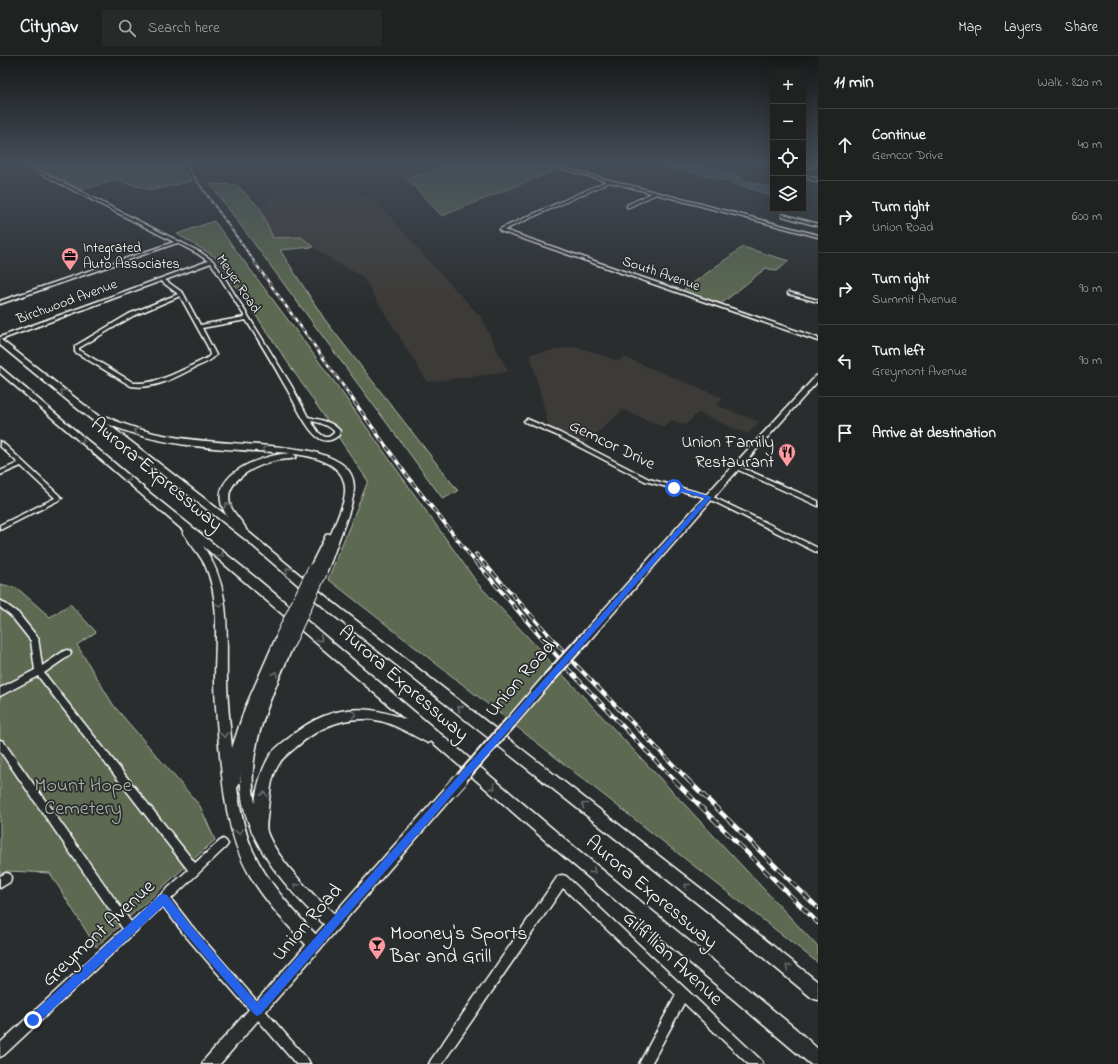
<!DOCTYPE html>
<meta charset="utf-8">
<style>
:root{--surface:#202222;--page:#282a2a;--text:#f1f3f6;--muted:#a2a4a5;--line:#3d3f40}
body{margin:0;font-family:"Indie Flower",sans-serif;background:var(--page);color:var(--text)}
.controls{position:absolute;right:12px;top:12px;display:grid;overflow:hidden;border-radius:0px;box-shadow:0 4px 16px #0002}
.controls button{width:36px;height:36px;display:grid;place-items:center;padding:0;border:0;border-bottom:1px solid var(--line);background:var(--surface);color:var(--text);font:20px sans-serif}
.stop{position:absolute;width:12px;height:12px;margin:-9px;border:3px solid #2563eb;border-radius:50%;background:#fff}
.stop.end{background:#2563eb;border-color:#fff;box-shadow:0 1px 4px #0008}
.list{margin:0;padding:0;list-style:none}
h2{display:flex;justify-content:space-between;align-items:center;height:52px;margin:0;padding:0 16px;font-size:17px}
h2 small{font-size:13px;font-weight:400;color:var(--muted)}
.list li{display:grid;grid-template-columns:26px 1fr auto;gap:12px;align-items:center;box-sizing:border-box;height:72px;padding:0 16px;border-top:1px solid var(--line)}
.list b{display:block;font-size:15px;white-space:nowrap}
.list p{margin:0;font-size:13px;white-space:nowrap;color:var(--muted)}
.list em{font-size:13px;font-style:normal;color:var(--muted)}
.icon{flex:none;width:22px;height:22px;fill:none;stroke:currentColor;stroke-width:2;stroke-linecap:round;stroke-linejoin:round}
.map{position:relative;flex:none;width:818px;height:1008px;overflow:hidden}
header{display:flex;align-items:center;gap:24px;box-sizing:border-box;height:56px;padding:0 20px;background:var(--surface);border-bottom:1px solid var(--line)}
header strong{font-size:19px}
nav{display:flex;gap:22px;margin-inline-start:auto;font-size:14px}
.search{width:280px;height:36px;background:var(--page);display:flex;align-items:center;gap:10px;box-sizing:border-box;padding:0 14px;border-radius:0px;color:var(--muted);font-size:15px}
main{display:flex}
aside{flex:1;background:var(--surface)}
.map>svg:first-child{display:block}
</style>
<header>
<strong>Citynav</strong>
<div class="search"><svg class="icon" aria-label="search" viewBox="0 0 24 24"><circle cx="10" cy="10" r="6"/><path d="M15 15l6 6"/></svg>Search here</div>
<nav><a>Map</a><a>Layers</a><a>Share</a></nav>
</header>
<main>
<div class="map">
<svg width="818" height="1008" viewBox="0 0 818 1008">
<rect width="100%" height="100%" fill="#2a2d2e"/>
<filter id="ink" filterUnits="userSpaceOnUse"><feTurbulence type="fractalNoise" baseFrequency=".025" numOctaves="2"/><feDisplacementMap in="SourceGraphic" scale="8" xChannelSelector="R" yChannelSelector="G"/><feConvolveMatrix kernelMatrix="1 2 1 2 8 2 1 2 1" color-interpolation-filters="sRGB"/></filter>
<g filter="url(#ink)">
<g fill="#3d3a39">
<polygon points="310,131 352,133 379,148 424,200 481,261 508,316 427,326 362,220 333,205 301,181 273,182 260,152 279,134"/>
<polygon points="574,291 590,295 618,305 624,301 723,342 716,349 759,366 748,378 698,357 685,369 672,364 664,371 623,354 584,388 549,370 530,298"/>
</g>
<g fill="#5d6a51" stroke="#aeb4a8">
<polygon points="29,108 178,108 192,125 152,134 115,124 83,134"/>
<polygon points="448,108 535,108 556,114 442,160 407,123"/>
<polygon points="210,128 237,129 260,152 273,182 301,181 314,191 280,194 325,264 458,435 443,443"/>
<polygon points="214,165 338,331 478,528 818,891 818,907 328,523 368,425 217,202 177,178"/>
<polygon points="743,191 789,205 777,215 766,212 721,248 682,235"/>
<polygon points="0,528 17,532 50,561 70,548 96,576 77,589 114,650 200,750 215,784 96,891 50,817 7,815 0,820"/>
</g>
<path fill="#47656a" stroke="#91a3a6" d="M 651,108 C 680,108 716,109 743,122 L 732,121 L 773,132 L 773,140 L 717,122 Z"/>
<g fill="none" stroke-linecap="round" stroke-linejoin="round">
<g stroke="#fff" stroke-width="3">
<g id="minor">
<path d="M 22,108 L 26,108 L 200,196 L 213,205 L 224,221 L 291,329 L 308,361 C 320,364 332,365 340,375 L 339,379 C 333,384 326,387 319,382 C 306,374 293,342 284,328 C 272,306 259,285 246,264 L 202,272 L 216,299 C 210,306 202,308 194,312 C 175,322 153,334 131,330 L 75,296 L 75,290 L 129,258 L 178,238 L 161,225 L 0,284 L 0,281 L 208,205 L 198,198 L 177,187 L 0,248 L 0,245 L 174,186 ZM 211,207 L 245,261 L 200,269 L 183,237 L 165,224 ZM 180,240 L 208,291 L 210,299 L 207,302 C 184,313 160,328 134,327 L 79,294 L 79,292 L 133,260 ZM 311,365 C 319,366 328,369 334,375 L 334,377 L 329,381 L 325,381 L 319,377 Z"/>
<polygon points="544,108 549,108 818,179 818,181 656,138 629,151 627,151 627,149 652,137 610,126 504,174 818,282 818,285 500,175 500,173 607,125"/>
<polygon points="818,108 818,110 803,113 803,111"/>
<polygon points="782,158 818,168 818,170 782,160"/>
<polygon points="788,236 818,244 818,246 788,238"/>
<polygon points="527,363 560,377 649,423 711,440 818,492 818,497 707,442 645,425 556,379 525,366 524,365"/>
<polygon points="0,385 2,386 62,442 61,443 0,474 0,469 55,442 21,410 0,419 0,415 18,407 0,390"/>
<polygon points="736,409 818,445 818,450 734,412 733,411"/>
<polygon points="0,544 18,557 38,582 42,610 64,595 67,594 70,595 71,597 70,599 44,617 195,807 220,785 223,783 226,785 228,788 226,791 171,843 191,869 308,1004 310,1008 296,1008 183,877 163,850 4,999 0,1001 0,987 123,873 0,695 0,684 3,685 131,866 188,814 38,620 0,640 0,632 35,614 31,585 12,561 0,551"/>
<polygon points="6,817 10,818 11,822 10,826 0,832 0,820"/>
<polygon points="562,819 566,820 761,1004 763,1008 748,1008 684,947 651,1008 639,1008 676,939 563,832 442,1008 429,1008 431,1004 558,820"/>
</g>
</g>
<g stroke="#fff" stroke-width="3">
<g id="major">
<polygon points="803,118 818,123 818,126 803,121"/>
<polygon points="818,319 818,325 722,432 589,585 585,586 581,585 580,582 581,579 716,428 816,320"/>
<polygon points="548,619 552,620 553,623 552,626 515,669 511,671 507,669 506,666 507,663 544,620"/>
<polygon points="451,728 455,730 457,734 455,738 220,1008 202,1008 205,1003 447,730"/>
</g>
</g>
<g stroke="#fff" stroke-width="3">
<g id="highway">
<path d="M 0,283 L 101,362 L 107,361 C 174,392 239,383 310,395 C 365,409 359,431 342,475 C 336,490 332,505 325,519 L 317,519 L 316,516 L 310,516 L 309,513 L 326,479 L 331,478 C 335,468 340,457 343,447 C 354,411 321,401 293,398 L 296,400 L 295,402 C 288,404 281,403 274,405 C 254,410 221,426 231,451 C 234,458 241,464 245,471 L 246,474 L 335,548 L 717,845 L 818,926 L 818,944 L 812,942 L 707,855 L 327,554 L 245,483 L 78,353 L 0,289 ZM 108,368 C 164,393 230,393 291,397 C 260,399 201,420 227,460 Z"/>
<path d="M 0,311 L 151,438 L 256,522 L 572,789 L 796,973 L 818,993 L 818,1008 L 810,1008 L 562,799 L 431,685 L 428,687 L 424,685 C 405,675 386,663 365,663 C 337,662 314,675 294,693 C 289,697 282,702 279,708 C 271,720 270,737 268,752 C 268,758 265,770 267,776 C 275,798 299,824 316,841 C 324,849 336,857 340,867 L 338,872 L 333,874 L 328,872 C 286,833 236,778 241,716 L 240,727 L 237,732 C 240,753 244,775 253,795 C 268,828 295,856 320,883 L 323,888 L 320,893 L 315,896 L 310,893 C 288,870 265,846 249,818 C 227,779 223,733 219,689 C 217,667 215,645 215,623 C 215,585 221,545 205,509 C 200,499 191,489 185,479 L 183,477 L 184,475 L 0,317 ZM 203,490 L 406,664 C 364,645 324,651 289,682 C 282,687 274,693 269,701 C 261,715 257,731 255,747 C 244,695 274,633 295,586 L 293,583 L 287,582 L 288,580 L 286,577 L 282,576 L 278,577 L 245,652 L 232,692 C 230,669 227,645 227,622 C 226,575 232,531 203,490 Z"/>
</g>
</g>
<use href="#minor" fill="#2a2d2e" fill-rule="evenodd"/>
<use href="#major" fill="#2a2d2e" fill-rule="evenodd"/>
<use href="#highway" fill="#2a2d2e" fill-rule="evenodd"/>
<g stroke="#fff" stroke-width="2">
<polyline id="rail-far4" points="185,108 256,208"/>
</g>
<g stroke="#fff" stroke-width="2.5">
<polyline id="rail-far3" points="255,207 349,338"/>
</g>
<g stroke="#fff" stroke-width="3.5">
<g id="rail-far2">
<polyline points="348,337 408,421 476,507"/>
<polyline points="476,498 484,507"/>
</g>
</g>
<g stroke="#fff" stroke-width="4">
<g id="rail-far1">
<polyline points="476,506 569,614 675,725"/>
<polyline points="483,506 577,610 689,725"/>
</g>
</g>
<g stroke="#fff" stroke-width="4.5">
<g id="rail">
<polyline points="674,724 818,867"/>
<polyline points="688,724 818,852"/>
</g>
</g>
<use href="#rail-far4" stroke="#2a2d2e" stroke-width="1" stroke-dasharray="3" stroke-linecap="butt"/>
<use href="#rail-far3" stroke="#2a2d2e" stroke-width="1.5" stroke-dasharray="4" stroke-linecap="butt"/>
<use href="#rail-far2" stroke="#2a2d2e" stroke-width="2" stroke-dasharray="5.5" stroke-linecap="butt"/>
<use href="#rail-far1" stroke="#2a2d2e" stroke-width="2.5" stroke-dasharray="7" stroke-linecap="butt"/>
<use href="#rail" stroke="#2a2d2e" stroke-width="3" stroke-dasharray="9" stroke-linecap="butt"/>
<g stroke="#fff" stroke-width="14" stroke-linecap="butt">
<g id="major-bridge-far1">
<polyline points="548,623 585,582"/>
<polyline points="459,725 511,666"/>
</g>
</g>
<g stroke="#fff" stroke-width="16" stroke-linecap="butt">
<polyline id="major-bridge" points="451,734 460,724"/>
</g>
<g stroke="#fff" stroke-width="14" stroke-linecap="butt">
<g id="highway-bridge">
<polyline points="282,580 314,513"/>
<polyline points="289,586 321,516"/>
</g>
</g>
<use href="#major-bridge-far1" stroke="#2a2d2e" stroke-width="10"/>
<use href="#major-bridge" stroke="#2a2d2e" stroke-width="14"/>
<use href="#highway-bridge" stroke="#2a2d2e" stroke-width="12"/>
</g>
<defs><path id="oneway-chevron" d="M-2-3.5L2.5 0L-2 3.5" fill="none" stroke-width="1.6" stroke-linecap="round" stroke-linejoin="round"/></defs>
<g stroke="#6a6c6d">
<use href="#oneway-chevron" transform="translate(63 336) rotate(-141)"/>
<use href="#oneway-chevron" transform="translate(136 375) rotate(-162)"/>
<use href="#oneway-chevron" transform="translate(82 384) rotate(40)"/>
<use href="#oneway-chevron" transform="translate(265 393) rotate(-175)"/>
<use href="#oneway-chevron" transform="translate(128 423) rotate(41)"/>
<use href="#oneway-chevron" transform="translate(227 449) rotate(-110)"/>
<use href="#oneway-chevron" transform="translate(221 499) rotate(39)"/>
<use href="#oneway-chevron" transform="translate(288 514) rotate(-140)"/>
<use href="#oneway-chevron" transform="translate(220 549) rotate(81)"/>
<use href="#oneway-chevron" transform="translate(320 583) rotate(41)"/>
<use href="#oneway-chevron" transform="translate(275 618) rotate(-67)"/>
<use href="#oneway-chevron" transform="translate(460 652) rotate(-142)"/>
<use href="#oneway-chevron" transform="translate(354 658) rotate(-8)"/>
<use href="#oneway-chevron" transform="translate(224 679) rotate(84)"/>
<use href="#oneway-chevron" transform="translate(493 731) rotate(40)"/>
<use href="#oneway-chevron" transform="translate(264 738) rotate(-80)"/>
<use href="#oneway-chevron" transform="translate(584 749) rotate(-142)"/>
<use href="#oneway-chevron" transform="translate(239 776) rotate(77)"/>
<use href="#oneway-chevron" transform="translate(593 815) rotate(40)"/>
<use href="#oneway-chevron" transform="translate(296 830) rotate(-133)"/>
<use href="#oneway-chevron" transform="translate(687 830) rotate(-142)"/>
<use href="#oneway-chevron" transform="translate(788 911) rotate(-141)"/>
</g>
</g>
<linearGradient id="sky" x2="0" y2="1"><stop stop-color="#171919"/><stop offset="0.43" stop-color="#444c57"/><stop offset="1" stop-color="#444c57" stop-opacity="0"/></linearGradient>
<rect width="818" height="249" fill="url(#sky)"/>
<polygon fill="#2563eb" points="672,430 712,441 261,958 257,960 254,958 184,876 163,850 37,968 33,969 30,968 28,964 30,960 160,839 164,838 167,839 190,869 257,947 705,442 672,433"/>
<defs>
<g id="office-pin" transform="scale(0.9)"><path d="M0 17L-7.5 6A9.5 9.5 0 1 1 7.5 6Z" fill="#ff9aa2" stroke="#2a2d2e"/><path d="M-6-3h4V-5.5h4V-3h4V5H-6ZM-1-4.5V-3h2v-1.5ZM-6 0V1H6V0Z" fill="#111"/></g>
<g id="restaurant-pin" transform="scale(0.9)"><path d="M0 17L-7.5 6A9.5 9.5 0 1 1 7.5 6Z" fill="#ff9aa2" stroke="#2a2d2e"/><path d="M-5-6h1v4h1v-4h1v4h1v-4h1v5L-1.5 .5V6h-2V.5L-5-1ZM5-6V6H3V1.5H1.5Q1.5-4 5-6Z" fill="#111"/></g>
<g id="bar-pin" transform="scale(0.9)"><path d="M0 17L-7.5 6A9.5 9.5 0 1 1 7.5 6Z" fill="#ff9aa2" stroke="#2a2d2e"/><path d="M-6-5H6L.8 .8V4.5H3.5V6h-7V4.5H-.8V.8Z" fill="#111"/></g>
</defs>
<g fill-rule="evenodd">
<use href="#office-pin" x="70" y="200"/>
<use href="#restaurant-pin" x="787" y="396"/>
<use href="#bar-pin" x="377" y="889"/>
</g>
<g text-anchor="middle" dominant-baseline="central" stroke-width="3.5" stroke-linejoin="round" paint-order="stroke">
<g font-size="14" fill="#fff" stroke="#2a2d2e" text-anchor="start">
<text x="83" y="192">Integrated<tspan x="83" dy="16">Auto Associates</tspan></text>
</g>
<g font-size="14" fill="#fff" stroke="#2a2d2e">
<text transform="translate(661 218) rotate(19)">South Avenue</text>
<text transform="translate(238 228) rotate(56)">Meyer Road</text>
<text transform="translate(67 246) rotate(-20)">Birchwood Avenue</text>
</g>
<g font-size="17" fill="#fff" stroke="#2a2d2e" text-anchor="end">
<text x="774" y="386">Union Family<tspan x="774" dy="20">Restaurant</tspan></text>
</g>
<g font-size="17" fill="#fff" stroke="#2a2d2e">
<text transform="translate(612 389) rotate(26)">Gemcor Drive</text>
</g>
<g font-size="20" fill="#fff" stroke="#2a2d2e">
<text transform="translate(156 419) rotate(40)">Aurora Expressway</text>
<text transform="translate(521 623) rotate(-49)">Union Road</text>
<text transform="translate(403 628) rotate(41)">Aurora Expressway</text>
<text transform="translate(651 837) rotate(40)">Aurora Expressway</text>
<text transform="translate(308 867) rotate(-49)">Union Road</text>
<text transform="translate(99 878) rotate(-43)">Greymont Avenue</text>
<text transform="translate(672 903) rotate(43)">Gilfillian Avenue</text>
</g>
<g font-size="20" fill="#aeb4a8" stroke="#2a2d2e">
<text x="83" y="730">Mount Hope<tspan x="83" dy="23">Cemetery</tspan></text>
</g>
<g font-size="20" fill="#fff" stroke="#2a2d2e" text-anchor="start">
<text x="390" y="878">Mooney's Sports<tspan x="390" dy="23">Bar and Grill</tspan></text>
</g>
</g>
</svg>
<div class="controls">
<button>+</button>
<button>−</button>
<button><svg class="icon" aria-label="locate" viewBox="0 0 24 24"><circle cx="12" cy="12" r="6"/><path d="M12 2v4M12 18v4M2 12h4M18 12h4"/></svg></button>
<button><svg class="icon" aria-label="layers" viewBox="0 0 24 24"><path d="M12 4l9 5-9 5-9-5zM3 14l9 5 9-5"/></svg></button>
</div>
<div class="stop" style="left:674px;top:432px"></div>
<div class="stop end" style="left:33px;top:964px"></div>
</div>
<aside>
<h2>11 min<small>Walk · 820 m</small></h2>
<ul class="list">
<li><svg class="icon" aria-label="ahead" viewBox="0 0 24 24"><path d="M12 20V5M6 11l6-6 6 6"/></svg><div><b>Continue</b><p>Gemcor Drive</p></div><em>40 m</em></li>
<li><svg class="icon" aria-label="right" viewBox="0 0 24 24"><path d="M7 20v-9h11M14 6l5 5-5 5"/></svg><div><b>Turn right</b><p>Union Road</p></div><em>600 m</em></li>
<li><svg class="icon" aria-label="right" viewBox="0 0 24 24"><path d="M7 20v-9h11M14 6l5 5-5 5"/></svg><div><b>Turn right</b><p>Summit Avenue</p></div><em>90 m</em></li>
<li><svg class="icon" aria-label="left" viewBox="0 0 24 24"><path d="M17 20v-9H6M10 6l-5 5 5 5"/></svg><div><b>Turn left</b><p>Greymont Avenue</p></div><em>90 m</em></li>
<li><svg class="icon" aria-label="arrive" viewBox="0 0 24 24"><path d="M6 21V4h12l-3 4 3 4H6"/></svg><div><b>Arrive at destination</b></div></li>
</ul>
</aside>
</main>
